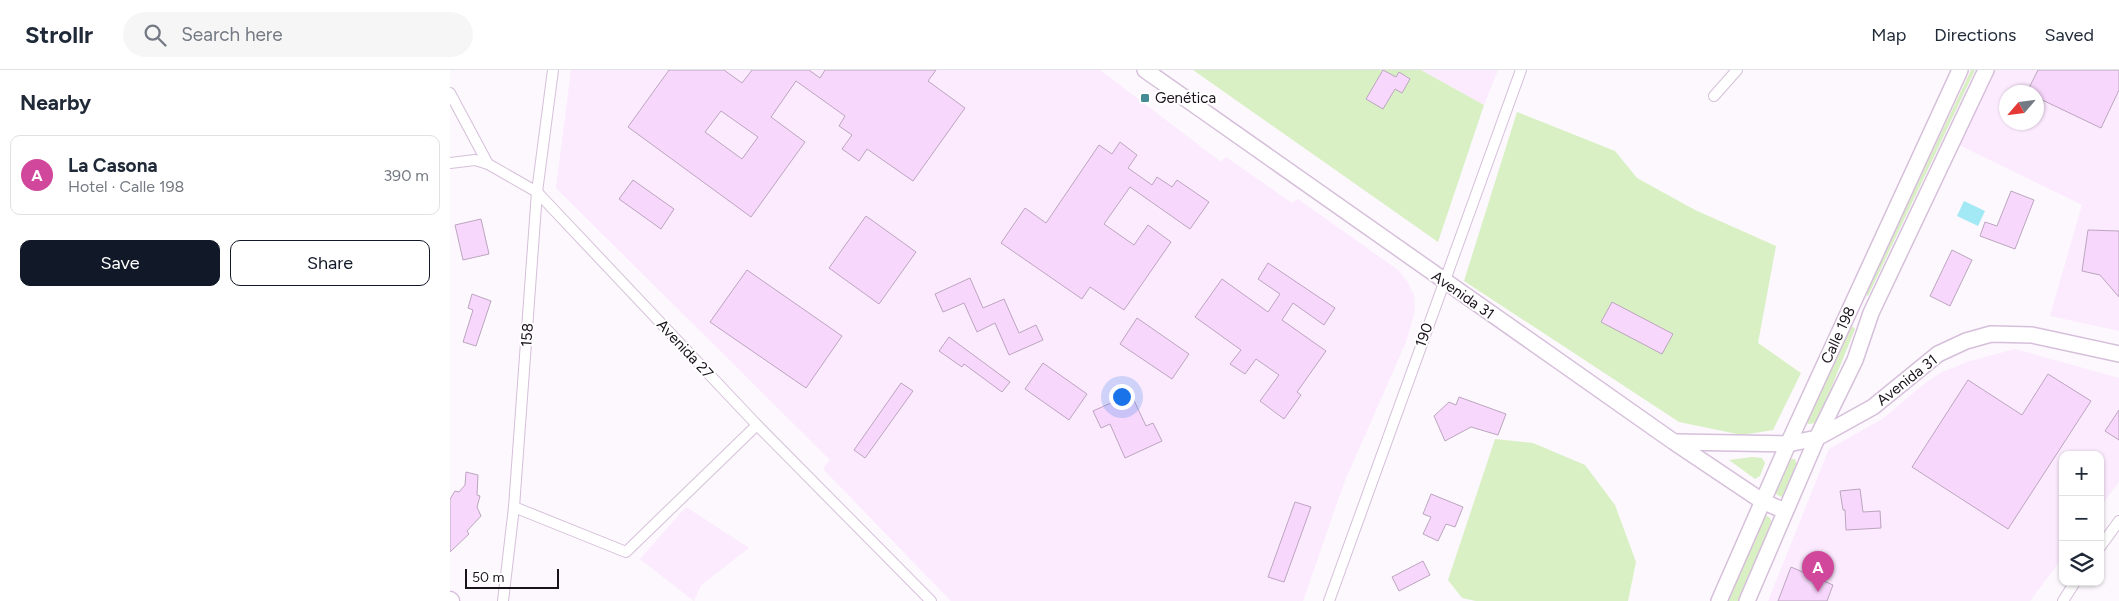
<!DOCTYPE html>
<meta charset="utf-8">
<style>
:root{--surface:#fff;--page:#f6f6f7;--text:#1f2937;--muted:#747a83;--line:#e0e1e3;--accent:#111827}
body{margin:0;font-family:Figtree,sans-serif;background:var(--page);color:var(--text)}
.controls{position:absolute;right:15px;bottom:15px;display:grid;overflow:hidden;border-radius:10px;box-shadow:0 1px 4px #0004}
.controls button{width:45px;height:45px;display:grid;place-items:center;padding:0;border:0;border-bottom:1px solid var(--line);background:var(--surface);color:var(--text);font:25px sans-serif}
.compass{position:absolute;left:1549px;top:15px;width:45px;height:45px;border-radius:50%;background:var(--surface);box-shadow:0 1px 4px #0004;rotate:242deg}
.scale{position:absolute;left:15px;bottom:12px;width:94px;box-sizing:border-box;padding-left:5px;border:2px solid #1b131c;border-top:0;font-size:14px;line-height:18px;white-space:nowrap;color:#1b131c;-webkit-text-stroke:4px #fff;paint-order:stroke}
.you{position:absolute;left:671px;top:326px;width:18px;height:18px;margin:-12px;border:4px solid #fff;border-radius:50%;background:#1a73e8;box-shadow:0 0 0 8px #1a73e833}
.badge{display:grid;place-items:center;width:32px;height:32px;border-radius:50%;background:var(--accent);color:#fff;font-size:16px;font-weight:700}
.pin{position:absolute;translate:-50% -41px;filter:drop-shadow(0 1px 2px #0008)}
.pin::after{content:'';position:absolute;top:26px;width:18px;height:15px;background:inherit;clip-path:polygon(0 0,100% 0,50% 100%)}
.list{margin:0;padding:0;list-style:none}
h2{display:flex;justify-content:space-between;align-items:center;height:65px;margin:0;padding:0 20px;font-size:21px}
h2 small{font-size:16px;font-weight:400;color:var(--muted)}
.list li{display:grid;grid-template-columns:32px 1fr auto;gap:15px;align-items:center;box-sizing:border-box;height:80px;margin:0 10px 10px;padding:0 10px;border:1px solid var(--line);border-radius:10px}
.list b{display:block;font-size:19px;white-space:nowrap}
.list p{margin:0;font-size:16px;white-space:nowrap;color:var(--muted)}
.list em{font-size:16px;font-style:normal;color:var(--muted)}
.actions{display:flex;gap:10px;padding:15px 20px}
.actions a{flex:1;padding:11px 0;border:1px solid var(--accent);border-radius:10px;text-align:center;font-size:18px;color:var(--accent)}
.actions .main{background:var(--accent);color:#fff}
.icon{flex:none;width:28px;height:28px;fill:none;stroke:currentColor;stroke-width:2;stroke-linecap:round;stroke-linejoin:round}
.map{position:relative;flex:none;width:1669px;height:531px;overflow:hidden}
header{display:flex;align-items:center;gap:30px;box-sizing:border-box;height:70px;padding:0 25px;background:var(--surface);border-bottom:1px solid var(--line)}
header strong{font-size:24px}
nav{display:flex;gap:28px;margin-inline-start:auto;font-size:18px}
.search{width:350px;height:45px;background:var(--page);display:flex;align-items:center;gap:12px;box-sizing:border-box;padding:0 18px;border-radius:28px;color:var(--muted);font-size:19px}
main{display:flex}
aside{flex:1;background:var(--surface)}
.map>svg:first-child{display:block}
</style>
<header>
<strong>Strollr</strong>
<div class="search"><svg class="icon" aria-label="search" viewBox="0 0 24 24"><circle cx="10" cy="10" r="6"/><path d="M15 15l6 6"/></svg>Search here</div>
<nav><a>Map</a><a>Directions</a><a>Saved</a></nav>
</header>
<main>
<aside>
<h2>Nearby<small></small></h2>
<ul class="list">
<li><span class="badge" style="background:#d1479c">A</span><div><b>La Casona</b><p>Hotel · Calle 198</p></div><em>390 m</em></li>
</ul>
<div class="actions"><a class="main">Save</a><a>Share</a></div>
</aside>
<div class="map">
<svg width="1669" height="531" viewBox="0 0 1669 531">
<rect width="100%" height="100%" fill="#fcf8fd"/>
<g fill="#fceafe" fill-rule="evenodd">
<polygon points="121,0 650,0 771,92 776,87 842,133 848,129 948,200 957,211 964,225 965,241 956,272 894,413 853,531 501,531 373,399 380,390 365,375 106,118"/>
<polygon points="971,0 1048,0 1034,35"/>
<path d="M 1545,0 L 1669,0 L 1669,261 L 1600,246 L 1632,135 L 1509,75 ZM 1556,22 L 1586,22 L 1586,52 L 1556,52 Z"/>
<polygon points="1565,279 1669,308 1669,412 1650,437 1650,385 1613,385 1613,487 1580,531 1318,531 1379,379 1434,348 1470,317 1490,303 1517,292"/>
<polygon points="236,437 299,478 251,515 244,531 190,489"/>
</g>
<g fill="#d8f0c3">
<polygon points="743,0 971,0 1034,35 988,172"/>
<polygon points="1521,0 1525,0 1418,226 1415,224"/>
<polygon points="1067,42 1165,81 1187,108 1245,140 1326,176 1308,273 1351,303 1323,360 1292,365 1229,352 1014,211"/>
<polygon points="1402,256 1405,259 1367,353 1358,354 1357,351"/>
<polygon points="1045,369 1083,373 1135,395 1165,435 1186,492 1178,531 1026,531 1012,528 998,510"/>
<polygon points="1302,387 1312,388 1315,393 1310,406 1305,409 1279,390"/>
<polygon points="1338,389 1345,389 1347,395 1334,425 1331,427 1326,424 1325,419"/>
<polygon points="1315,445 1319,447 1323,453 1290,531 1276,531"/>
</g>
<polygon fill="#a3e9f5" points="1514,131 1535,141 1528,156 1507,146"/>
<g fill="#f7d8fc" stroke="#bca5bf" fill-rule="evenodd">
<path d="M 219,0 L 274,0 L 292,13 L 302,0 L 359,0 L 370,8 L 375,0 L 486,0 L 478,11 L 515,38 L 463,111 L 417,79 L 409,91 L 392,79 L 402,65 L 389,56 L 395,46 L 346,11 L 321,47 L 355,72 L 301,147 L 178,57 ZM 271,41 L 308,67 L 292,89 L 255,62 Z"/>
<polygon points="933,0 946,7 949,2 960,9 952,23 945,19 933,39 916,29"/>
<polygon points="1588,0 1669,0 1669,20 1651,58 1586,27 1586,22 1577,22"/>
<polygon points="670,72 687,85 678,98 702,115 707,107 722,117 727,110 759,132 740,159 680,117 654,154 684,175 698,155 721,172 674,240 640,217 632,229 551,173 575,138 596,153 649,75 662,84"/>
<polygon points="183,110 224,139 211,159 169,129"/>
<polygon points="1561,121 1584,130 1565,179 1530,166 1535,152 1547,156"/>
<polygon points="416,146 466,182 429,234 379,198"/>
<polygon points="31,149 39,184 13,190 5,155"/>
<polygon points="1638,160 1669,161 1669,227 1650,205 1632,201"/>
<polygon points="1502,180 1522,190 1500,236 1480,226"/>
<polygon points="818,193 885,238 874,255 843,233 832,250 876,281 847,322 851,325 834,349 810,331 829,305 806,289 795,304 780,294 791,280 745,247 772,209 818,242 830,224 808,209"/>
<polygon points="297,200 392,266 356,318 260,252"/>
<polygon points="520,208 533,238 554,229 569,263 586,255 593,270 559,285 545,253 527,262 514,233 493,242 485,224"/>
<polygon points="22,224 41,231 26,276 13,272 23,240 18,238"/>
<polygon points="1162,232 1223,264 1212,284 1151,252"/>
<polygon points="687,248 739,284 722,309 670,274"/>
<polygon points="499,267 560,312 552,322 514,294 512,297 489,281"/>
<polygon points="593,293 637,324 619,350 575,319"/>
<polygon points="1598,304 1641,331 1558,459 1462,397 1518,310 1572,345"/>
<polygon points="451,313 463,321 415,388 404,380"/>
<polygon points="681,324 696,356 703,353 712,371 675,388 660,354 651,358 643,341"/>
<polygon points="1009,327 1056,344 1048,365 1021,357 995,371 984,346 999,332 1006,335"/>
<polygon points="1669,340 1669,370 1655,361"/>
<polygon points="16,402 28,405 27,425 30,426 27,437 31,446 17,461 19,464 0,482 0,429 5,421 9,422 15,415"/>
<polygon points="1410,419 1413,442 1430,441 1431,458 1396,460 1395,440 1393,440 1390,421"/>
<polygon points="981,424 1013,437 1005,457 996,454 988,471 973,464 981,447 973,444"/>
<polygon points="845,432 861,437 834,512 818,507"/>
<polygon points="973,491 980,505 949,521 942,507"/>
<polygon points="1341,497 1383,515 1377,531 1328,531"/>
</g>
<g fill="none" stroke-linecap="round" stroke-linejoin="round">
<g stroke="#d6bfda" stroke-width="12">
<g id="street">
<polyline points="0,23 38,94"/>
<polyline points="1264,26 1287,0"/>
<polyline points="0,93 25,90 38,94 87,122 307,355 481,531"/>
<polyline points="64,437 176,482 307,355"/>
<polyline points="1650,477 1669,451"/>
<polyline points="53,531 64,437 87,122 103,0"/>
<polyline points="879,531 1071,0"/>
<polyline points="1613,531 1625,512"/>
</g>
</g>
<g stroke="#d6bfda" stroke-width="18">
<g id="secondary">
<polyline points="695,0 1224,372 1312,431 1335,441"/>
<polyline points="1226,372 1338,374 1367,368 1423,337 1488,284 1516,271 1541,264 1582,265 1669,284"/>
<polyline points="1269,531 1338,374 1510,0"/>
<polyline points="1297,531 1367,368 1405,290 1421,243 1536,0"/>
</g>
</g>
<g stroke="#d6bfda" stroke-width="19">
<polyline id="primary" points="0,530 1,531"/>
</g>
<use href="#street" stroke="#fff" stroke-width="10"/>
<use href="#secondary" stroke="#fff" stroke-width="15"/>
<use href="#primary" stroke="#fff" stroke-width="16"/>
</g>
<rect fill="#458b95" stroke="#fff" stroke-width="2" x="690" y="23" width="10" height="10" rx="2.5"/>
<g text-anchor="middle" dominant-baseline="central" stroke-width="4" stroke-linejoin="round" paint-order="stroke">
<g font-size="15" fill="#1b131c" stroke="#fff" text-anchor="start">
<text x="705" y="28">Genética</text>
</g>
<g font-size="15" fill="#1b131c" stroke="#fff">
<text transform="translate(1013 225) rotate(35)">Avenida 31</text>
<text transform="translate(77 265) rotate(-86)">158</text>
<text transform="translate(974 265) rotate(-70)">190</text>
<text transform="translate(1388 265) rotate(-65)">Calle 198</text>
<text transform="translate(235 279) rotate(47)">Avenida 27</text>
<text transform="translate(1457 310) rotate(-38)">Avenida 31</text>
</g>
</g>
</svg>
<div class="controls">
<button>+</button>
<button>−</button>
<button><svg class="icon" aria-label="layers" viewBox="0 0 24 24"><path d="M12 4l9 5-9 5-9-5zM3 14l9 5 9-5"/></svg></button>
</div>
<svg class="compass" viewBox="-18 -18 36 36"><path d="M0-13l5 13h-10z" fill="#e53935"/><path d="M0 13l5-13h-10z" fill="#747a83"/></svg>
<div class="scale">50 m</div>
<div class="you"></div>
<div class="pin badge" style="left:1368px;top:522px;background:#d1479c">A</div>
</div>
</main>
